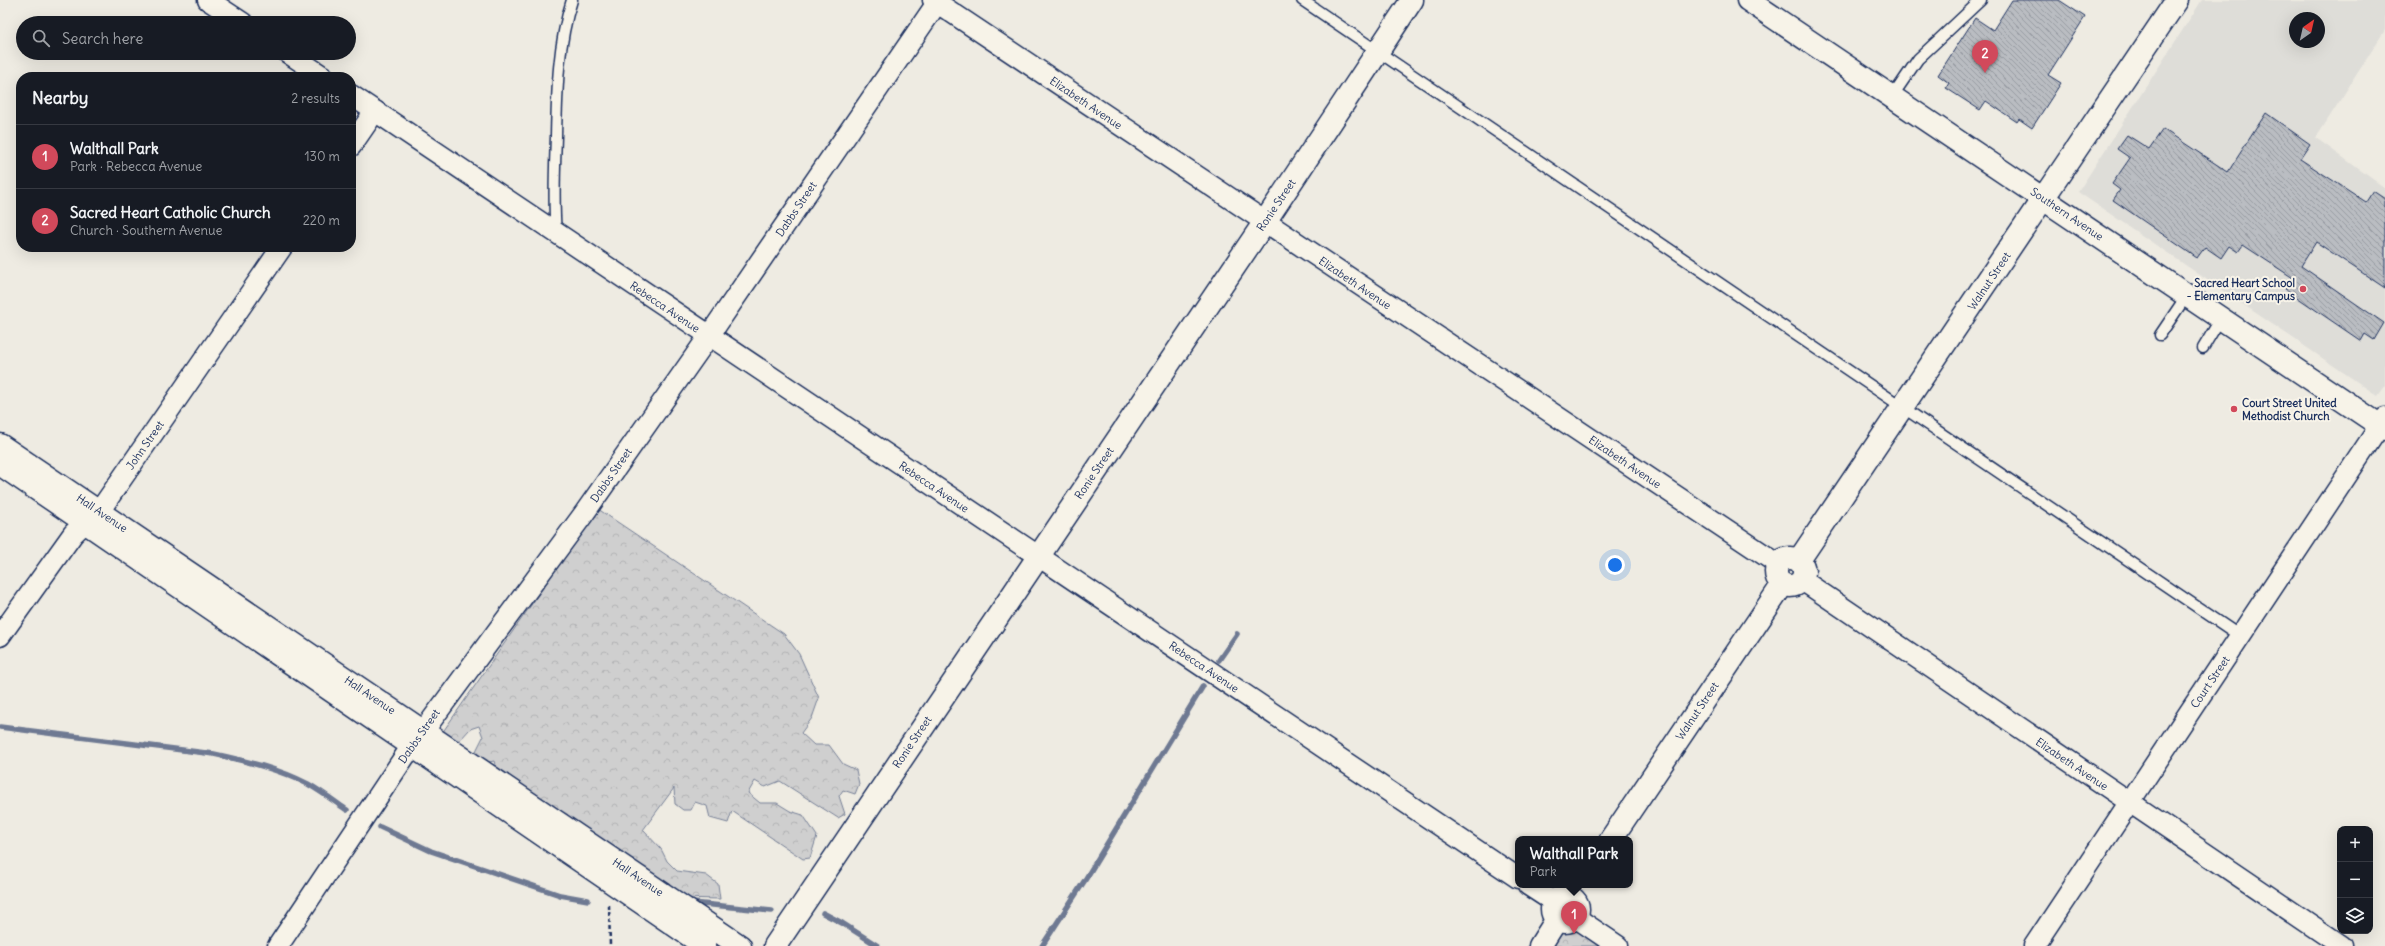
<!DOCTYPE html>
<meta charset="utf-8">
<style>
:root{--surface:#171b24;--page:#242831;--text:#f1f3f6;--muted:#9ea1a6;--line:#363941;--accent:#d1495b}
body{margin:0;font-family:Delius,sans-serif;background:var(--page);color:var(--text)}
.controls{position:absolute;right:12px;bottom:12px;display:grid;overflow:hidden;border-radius:8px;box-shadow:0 4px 16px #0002}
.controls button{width:36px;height:36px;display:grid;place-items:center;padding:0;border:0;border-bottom:1px solid var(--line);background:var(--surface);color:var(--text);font:20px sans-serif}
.compass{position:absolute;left:2289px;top:12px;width:36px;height:36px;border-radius:50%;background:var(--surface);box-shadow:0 4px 16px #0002;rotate:34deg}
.you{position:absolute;left:1615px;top:565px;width:14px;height:14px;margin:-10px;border:3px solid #fff;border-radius:50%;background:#1a73e8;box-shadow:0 0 0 6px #1a73e833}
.badge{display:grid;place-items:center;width:26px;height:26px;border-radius:50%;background:var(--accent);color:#fff;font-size:13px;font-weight:700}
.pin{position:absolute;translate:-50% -33px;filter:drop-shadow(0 1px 2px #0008)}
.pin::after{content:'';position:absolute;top:21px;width:14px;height:12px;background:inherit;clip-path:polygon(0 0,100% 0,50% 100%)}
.popup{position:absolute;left:1515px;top:836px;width:118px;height:52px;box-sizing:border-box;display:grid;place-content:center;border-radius:8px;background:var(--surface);filter:drop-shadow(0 1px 3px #0005);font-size:13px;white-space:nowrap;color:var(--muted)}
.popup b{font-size:15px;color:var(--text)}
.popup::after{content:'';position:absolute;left:50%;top:100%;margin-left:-8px;border:8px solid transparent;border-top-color:var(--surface)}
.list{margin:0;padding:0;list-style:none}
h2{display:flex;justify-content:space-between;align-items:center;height:52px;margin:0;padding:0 16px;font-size:17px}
h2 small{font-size:13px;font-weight:400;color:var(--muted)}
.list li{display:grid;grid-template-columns:26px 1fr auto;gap:12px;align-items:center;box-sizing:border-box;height:64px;padding:0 16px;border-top:1px solid var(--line)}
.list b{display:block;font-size:15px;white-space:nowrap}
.list p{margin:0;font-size:13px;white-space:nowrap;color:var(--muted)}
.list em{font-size:13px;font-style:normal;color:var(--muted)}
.icon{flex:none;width:22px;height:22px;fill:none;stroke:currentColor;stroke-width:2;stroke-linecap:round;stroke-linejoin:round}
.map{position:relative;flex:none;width:2385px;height:946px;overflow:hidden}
.search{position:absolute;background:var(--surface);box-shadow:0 4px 16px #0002;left:16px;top:16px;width:340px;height:44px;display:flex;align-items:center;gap:10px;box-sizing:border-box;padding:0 14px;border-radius:22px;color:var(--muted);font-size:15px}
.panel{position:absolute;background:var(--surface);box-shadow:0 4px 16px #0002;left:16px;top:72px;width:340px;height:180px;border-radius:16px}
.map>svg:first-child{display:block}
</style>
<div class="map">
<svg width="2385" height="946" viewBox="0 0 2385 946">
<defs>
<pattern id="forest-crowns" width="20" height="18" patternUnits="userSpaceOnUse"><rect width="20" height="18" fill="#cfcfcf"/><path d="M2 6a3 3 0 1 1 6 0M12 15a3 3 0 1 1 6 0" fill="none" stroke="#b1b2b4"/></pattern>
<pattern id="building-back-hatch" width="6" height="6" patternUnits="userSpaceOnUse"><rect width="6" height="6" fill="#babdc2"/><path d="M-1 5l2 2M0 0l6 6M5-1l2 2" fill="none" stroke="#969aa1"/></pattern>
</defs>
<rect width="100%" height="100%" fill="#eeebe2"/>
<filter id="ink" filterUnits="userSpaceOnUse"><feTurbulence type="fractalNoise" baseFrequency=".025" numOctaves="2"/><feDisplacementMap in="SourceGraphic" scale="8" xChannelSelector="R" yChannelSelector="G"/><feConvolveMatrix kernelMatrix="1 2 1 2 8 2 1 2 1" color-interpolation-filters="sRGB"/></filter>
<g filter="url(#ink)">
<path fill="#deddd8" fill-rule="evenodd" d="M 2202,0 L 2385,0 L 2385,30 L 2316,138 L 2385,188 L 2385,386 L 2378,396 L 2078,192 ZM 2295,18 L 2319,18 L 2319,42 L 2295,42 Z"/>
<g fill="url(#forest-crowns)" stroke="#757f96">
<polygon points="598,509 784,634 799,654 819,698 812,718 801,733 814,745 829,745 843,764 856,770 859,784 855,794 843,790 839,796 845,814 838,818 780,781 765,787 755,781 748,793 760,803 777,803 790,811 803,815 817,836 810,858 803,859 732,811 728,823 710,818 707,806 695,802 691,810 683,810 675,804 674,788 643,830 661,849 667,861 677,871 706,875 718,884 720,899 675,898 498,775 494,761 480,764 473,757 483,737 479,726 470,729 460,740 446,742 442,733"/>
<polygon points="1557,919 1569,921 1618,946 1540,946"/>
</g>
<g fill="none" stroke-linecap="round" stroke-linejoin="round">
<g stroke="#6e7992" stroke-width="5.5">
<polyline points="1219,660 1237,634"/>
<path d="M 0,727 L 214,754 C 246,761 279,769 308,784 C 322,792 334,801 347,810"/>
<polyline points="380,827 431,851 560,895 588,900"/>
<polyline points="693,903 772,911"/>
<polyline points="823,913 842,923 878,946"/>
<polyline points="1042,946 1085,880 1203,686"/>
</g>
</g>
<g fill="url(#building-back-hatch)" stroke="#1b2f5e">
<polygon points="2012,0 2059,0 2085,17 2048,75 2061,83 2032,128 2019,119 2017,122 1986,101 1980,110 1946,88 1949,83 1938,75 1975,18 1993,30"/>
<polygon points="2266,113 2310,144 2300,159 2366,202 2373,191 2385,199 2385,288 2316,242 2301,266 2384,323 2374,340 2365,334 2361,341 2285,289 2293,278 2243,245 2238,252 2229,246 2221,258 2205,247 2197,258 2113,200 2120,190 2112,184 2130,158 2117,149 2127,135 2149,149 2163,129 2228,172"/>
</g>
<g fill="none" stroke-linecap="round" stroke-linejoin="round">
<g stroke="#1b2f5e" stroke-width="13">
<g id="service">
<polyline points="1302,0 2240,636"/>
<polyline points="1892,97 1918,59 1981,0"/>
<path d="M 556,233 C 553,200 555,168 556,136 C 557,90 558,43 572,0"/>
<polyline points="2160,335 2187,295"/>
<polyline points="2203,348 2221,318"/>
</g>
</g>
<g stroke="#1b2f5e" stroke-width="23">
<g id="minor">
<polyline points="208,0 243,23"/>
<polyline points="933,0 1778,564"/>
<polyline points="288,53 324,77"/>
<polyline points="351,95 1518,878"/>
<polyline points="351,146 375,111"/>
<polyline points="1802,580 2342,946"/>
<polyline points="0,636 73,534 105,503 282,247"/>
<polyline points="1528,885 1554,902"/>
<polyline points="1575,917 1618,946"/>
<polyline points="278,946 405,756 583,515 709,336 939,0"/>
<polyline points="2034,946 2385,418"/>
</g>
</g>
<g stroke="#1b2f5e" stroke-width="25">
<g id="tertiary">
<polyline points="0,445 740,946"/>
<polyline points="0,464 705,946"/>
<circle cx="1790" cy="572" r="14"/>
<polyline points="1799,560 2177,0"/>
<polyline points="1611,839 1783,584"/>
<circle cx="1565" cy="909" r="13"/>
<polyline points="775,946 1264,223 1412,0"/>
<polyline points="1540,946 1557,919"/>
</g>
</g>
<g stroke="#1b2f5e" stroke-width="25">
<polyline id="secondary" points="1748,0 2385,429"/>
</g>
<polyline stroke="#1b2f5e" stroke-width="2.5" stroke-dasharray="4 3" stroke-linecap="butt" points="609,905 610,946"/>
<use href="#service" stroke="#f7f3e8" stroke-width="10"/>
<use href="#minor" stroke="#f7f3e8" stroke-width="20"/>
<use href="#tertiary" stroke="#f7f3e8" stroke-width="22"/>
<use href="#secondary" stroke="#f7f3e8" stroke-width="22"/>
</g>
</g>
<g fill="#d1495b" stroke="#f7f3e8" stroke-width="1.5">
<circle cx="2303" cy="289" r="4"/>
<circle cx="2234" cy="409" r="4"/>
</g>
<g text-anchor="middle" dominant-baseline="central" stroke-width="4" stroke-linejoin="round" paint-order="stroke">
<g font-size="11" fill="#1b2f5e" stroke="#f7f3e8">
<text transform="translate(1086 103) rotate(34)">Elizabeth Avenue</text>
<text transform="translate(1276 205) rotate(-56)">Ronie Street</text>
<text transform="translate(796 209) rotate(-56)">Dabbs Street</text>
<text transform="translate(2067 214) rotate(34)">Southern Avenue</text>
<text transform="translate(1989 281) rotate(-56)">Walnut Street</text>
<text transform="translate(1355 283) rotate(34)">Elizabeth Avenue</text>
<text transform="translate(665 307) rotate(34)">Rebecca Avenue</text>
<text transform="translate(145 445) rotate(-55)">John Street</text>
<text transform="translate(1625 462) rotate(34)">Elizabeth Avenue</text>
<text transform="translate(1094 473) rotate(-56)">Ronie Street</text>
<text transform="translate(611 475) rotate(-55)">Dabbs Street</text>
<text transform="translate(934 487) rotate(34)">Rebecca Avenue</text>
<text transform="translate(102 513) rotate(34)">Hall Avenue</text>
<text transform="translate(1204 667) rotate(34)">Rebecca Avenue</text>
<text transform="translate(2210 682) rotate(-56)">Court Street</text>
<text transform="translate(370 695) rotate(34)">Hall Avenue</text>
<text transform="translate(1697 711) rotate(-56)">Walnut Street</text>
<text transform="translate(419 736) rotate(-55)">Dabbs Street</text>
<text transform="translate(912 742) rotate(-56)">Ronie Street</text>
<text transform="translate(2072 764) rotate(34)">Elizabeth Avenue</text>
<text transform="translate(638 877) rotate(34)">Hall Avenue</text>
</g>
<g font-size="11" font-weight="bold" fill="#1b2f5e" stroke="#f7f3e8" text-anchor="end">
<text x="2295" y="283">Sacred Heart School<tspan x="2295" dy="13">- Elementary Campus</tspan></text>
<text x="2242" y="403" text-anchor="start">Court Street United<tspan x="2242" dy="13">Methodist Church</tspan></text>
</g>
</g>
</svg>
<div class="controls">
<button>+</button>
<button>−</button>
<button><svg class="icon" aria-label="layers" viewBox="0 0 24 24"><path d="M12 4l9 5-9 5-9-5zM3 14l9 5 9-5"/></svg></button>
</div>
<svg class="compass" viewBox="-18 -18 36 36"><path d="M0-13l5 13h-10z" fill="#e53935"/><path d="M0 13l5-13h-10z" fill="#9ea1a6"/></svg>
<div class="you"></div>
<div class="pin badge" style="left:1574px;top:934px">1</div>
<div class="popup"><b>Walthall Park</b>Park</div>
<div class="pin badge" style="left:1985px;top:73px">2</div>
<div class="search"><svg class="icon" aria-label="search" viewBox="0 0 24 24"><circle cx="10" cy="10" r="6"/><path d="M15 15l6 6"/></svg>Search here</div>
<section class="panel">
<h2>Nearby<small>2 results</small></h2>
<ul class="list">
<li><span class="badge">1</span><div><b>Walthall Park</b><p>Park · Rebecca Avenue</p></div><em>130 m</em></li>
<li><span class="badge">2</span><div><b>Sacred Heart Catholic Church</b><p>Church · Southern Avenue</p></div><em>220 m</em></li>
</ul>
</section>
</div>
